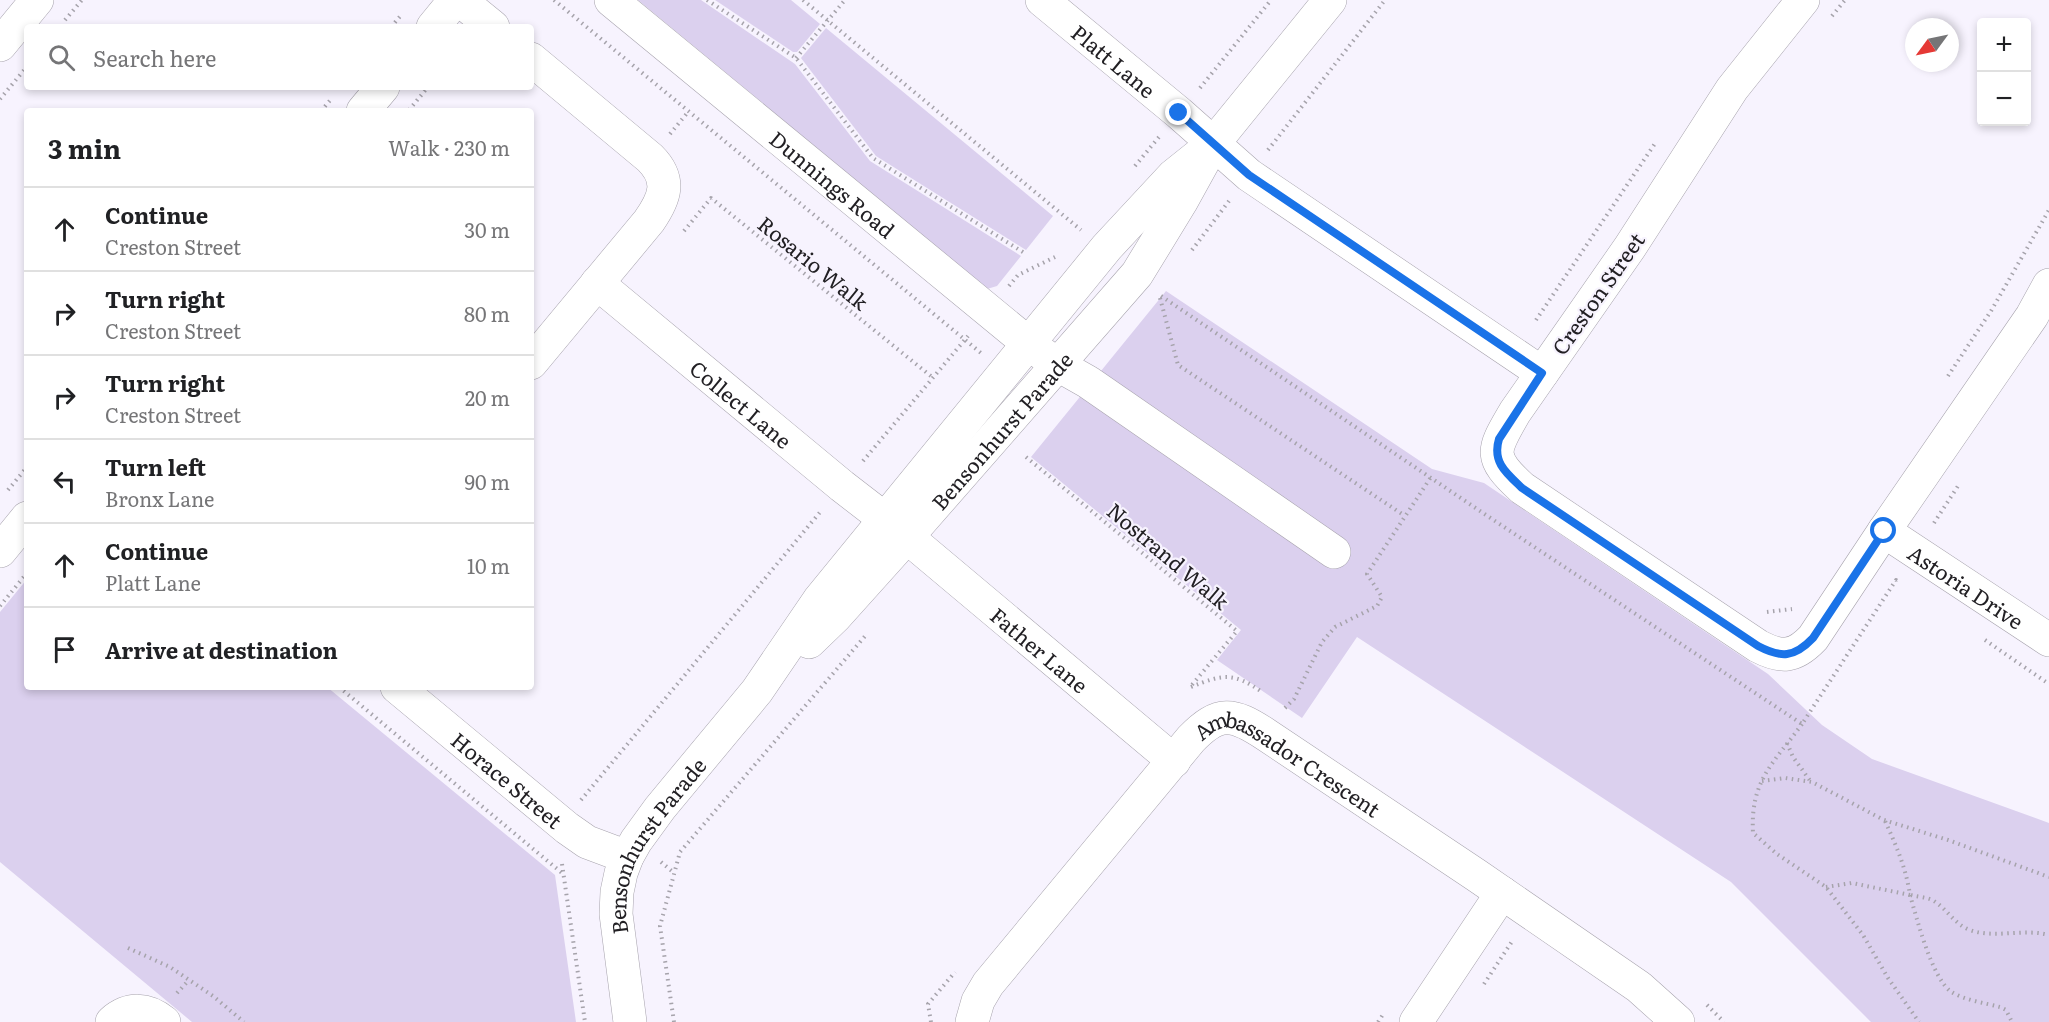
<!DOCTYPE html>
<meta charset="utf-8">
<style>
:root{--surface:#fff;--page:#f2f2f2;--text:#202124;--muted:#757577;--line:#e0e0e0}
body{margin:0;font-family:Literata,serif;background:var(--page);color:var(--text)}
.controls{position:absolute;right:18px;top:18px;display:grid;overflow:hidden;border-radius:6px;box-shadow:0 3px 9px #0003}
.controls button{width:54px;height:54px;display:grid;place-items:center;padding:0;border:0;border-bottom:2px solid var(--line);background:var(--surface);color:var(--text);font:30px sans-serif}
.compass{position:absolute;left:1905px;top:18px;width:54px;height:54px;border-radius:50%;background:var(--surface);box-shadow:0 3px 9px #0003;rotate:237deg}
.stop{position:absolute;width:18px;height:18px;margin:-14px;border:4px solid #1a73e8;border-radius:50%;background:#fff}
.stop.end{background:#1a73e8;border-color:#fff;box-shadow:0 2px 6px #0008}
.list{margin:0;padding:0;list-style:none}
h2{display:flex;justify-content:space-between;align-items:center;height:78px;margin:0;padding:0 24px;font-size:26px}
h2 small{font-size:20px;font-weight:400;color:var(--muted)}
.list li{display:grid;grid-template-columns:39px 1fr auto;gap:18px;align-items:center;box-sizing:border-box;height:84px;padding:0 24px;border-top:2px solid var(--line)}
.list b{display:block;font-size:22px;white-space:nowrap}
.list p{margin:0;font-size:20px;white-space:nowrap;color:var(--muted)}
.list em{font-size:20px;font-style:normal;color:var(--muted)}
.icon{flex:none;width:33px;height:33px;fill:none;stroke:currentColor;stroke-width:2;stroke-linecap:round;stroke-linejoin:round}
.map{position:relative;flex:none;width:2049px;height:1022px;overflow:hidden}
.search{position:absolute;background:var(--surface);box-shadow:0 3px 9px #0003;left:24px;top:24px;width:510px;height:66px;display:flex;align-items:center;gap:15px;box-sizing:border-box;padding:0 21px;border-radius:6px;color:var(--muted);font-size:22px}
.panel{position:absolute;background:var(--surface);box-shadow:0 3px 9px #0003;left:24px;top:108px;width:510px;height:582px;border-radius:6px}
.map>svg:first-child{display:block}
</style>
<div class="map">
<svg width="2049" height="1022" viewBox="0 0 2049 1022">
<rect width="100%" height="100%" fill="#f7f3fe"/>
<g fill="#dbd0ee">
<polygon points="638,0 701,0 795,64 870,161 1021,256 997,286 987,289"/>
<polygon points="715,0 791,0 820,24 797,52 793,52"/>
<polygon points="826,28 1053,216 1026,250 876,156 801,58"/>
<polygon points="1166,291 1432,469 1484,483 1768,674 1822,725 1872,759 2049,823 2049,1022 1871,1022 1731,882 1357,637 1302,718 1217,660 1241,630 1031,457"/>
<polygon points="27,579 27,687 327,687 555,875 576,1022 192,1022 0,862 0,612"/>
</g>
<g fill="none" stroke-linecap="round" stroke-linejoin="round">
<g stroke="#a7a3ad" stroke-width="34">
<g id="minor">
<polyline points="460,0 493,27"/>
<path id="s1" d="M 611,0 L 1029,344 L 1058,365 L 1088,382 L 1334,552"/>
<path id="s2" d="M 1042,0 L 1179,113 L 1249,175 L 1542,373"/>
<path d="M 1803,0 L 1732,89 L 1630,247 L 1515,412 C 1493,450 1487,456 1522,488 L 1758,646 C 1781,658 1794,658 1813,638 L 1884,531 L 2032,316 L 2049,285"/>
<polyline points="433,27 455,0"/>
<polyline points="0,45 37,0"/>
<path d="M 531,59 L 650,158 C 672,180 665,198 649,221 L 531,363"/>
<polyline points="363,111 383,87"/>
<path id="s3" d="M 597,283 L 842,486 L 886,520"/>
<path id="s4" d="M 1884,531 L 2049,640"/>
<path id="s5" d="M 907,537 L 1174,761"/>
<polyline points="0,551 27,518"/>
<path id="s6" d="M 809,642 L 836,616 L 907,537 L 1137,274 L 1181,202 L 1213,144 L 1330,0"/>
<path id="s7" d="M 397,687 L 567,828 L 587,842 L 627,857"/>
<path d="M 112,1022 C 129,1007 147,1008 164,1022"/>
<path id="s8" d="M 630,1022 L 616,914 L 617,892 L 621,873 L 627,857 L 636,841 L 660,808 L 757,691 L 819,600 L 1107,247 L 1173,176 L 1213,144"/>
<path id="s9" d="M 972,1022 L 978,1001 L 988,984 L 1191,739 C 1219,710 1233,713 1265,734 L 1476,875 L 1639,987 L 1678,1022"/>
<polyline points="1416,1022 1502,893"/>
</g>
</g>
<g stroke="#a6a3ab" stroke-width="4" stroke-dasharray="1.5 4.5" stroke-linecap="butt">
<polyline points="554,0 981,353"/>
<polyline points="707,0 796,58 873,158 1026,254"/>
<polyline points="803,0 1081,230"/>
<polyline points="1832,16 1845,0"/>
<polyline points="65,20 82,0"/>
<polyline points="391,27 402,14"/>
<polyline points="796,58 845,0"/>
<polyline points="1200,88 1271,0"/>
<polyline points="0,99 25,69"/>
<polyline points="409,110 428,87"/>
<polyline points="321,111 332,98"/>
<polyline points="670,134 688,112"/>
<polyline points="1268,150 1385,0"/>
<polyline points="1135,166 1159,137"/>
<polyline points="684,231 711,198 932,377"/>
<polyline points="1192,250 1229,201"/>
<polyline points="1009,286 1018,275 1055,257"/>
<polyline points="1161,296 1486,515 1802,724 1896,580 1899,583"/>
<polyline points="1160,298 1178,365 1405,516"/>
<polyline points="1536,320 1656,142"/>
<polyline points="1948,376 1991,311 2049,210"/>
<polyline points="1026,457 1237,631 1191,686"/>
<polyline points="863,461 968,336"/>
<polyline points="8,490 27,467"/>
<polyline points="1934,523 1958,486"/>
<polyline points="0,606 27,573"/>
<polyline points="1767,612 1792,609"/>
<polyline points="1985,640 2049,684"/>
<polyline points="339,687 562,873"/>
<path d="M 1191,687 C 1223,674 1233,672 1262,692"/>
<polyline points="1285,708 1294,699 1322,642 1335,627 1377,606 1382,597 1367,574 1431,477"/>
<path d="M 1802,724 C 1774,763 1750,780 1753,833 L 1777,854 L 1826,887 L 1863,935 L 1888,978 L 1919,1022"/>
<polyline points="1787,743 1793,757 1811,782"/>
<polyline points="1762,781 1785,778 1812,782 1884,820 1948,840 2049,877"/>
<polyline points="581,800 821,511"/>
<polyline points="661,862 673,872"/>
<polyline points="562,864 585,1022"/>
<path d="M 1826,887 L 1852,883 L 1910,895 C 1906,868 1896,845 1885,821"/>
<path d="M 1910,895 C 1917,919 1931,975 1950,991 C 1963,1000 1985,1003 2000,1007 L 2006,1010 L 2012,1022"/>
<path d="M 1911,895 C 1918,897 1927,897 1934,901 C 1947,909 1954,924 1970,930 C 1995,939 2023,928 2049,935"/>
<polyline points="128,948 170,967 213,996 244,1022"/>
<polyline points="1484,984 1513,940"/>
<polyline points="177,993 189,980"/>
<polyline points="1707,1005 1724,1022"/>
<polyline points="674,1022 660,926 680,852 866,635"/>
<polyline points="931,1022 928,1004 955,972"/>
<polyline points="1378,1022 1384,1013"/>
</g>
<use href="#minor" stroke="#fff" stroke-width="33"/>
</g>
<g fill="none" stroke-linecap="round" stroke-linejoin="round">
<path stroke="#1a73e8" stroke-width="8" d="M 1179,113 L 1249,175 L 1542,373 L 1499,439 C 1492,462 1506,473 1522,488 L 1758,646 C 1781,658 1794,658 1813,638 L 1884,531"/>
</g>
<g text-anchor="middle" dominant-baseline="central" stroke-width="4.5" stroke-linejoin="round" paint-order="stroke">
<g font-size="21" fill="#222024" stroke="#f7f3fe">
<text stroke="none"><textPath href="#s2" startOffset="94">Platt Lane</textPath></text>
<text stroke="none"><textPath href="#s1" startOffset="288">Dunnings Road</textPath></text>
<text transform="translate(814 262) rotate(39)">Rosario Walk</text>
<text transform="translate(1597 293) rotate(-55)">Creston Street</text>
<text stroke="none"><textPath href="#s3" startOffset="188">Collect Lane</textPath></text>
<text stroke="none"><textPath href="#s6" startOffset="286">Bensonhurst Parade</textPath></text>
<text transform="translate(1169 555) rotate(40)">Nostrand Walk</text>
<text stroke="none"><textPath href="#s4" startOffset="99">Astoria Drive</textPath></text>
<text stroke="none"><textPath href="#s5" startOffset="174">Father Lane</textPath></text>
<text stroke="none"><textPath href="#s7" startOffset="144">Horace Street</textPath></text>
<text stroke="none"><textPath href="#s9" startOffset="474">Ambassador Crescent</textPath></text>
<text stroke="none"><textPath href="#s8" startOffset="189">Bensonhurst Parade</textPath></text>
</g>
</g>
</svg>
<div class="controls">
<button>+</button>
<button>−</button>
</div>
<svg class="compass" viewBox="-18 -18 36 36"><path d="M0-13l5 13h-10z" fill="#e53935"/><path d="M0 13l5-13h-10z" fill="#757577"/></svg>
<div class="stop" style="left:1884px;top:531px"></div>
<div class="stop end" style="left:1179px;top:113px"></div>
<div class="search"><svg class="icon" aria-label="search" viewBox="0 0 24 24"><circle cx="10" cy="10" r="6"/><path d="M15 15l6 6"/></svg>Search here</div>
<section class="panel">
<h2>3 min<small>Walk · 230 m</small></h2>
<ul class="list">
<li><svg class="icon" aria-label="ahead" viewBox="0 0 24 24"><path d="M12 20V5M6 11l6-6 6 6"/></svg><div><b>Continue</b><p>Creston Street</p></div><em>30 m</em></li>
<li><svg class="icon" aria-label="right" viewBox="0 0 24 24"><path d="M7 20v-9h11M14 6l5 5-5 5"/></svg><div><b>Turn right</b><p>Creston Street</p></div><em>80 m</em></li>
<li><svg class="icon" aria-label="right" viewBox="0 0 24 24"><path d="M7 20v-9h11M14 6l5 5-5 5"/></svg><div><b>Turn right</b><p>Creston Street</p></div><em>20 m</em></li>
<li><svg class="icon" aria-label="left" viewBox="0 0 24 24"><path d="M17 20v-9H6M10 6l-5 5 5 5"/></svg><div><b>Turn left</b><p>Bronx Lane</p></div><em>90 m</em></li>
<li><svg class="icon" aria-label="ahead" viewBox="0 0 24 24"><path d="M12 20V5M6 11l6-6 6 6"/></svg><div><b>Continue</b><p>Platt Lane</p></div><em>10 m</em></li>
<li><svg class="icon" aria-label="arrive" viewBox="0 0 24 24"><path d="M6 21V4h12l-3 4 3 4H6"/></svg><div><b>Arrive at destination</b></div></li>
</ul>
</section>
</div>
